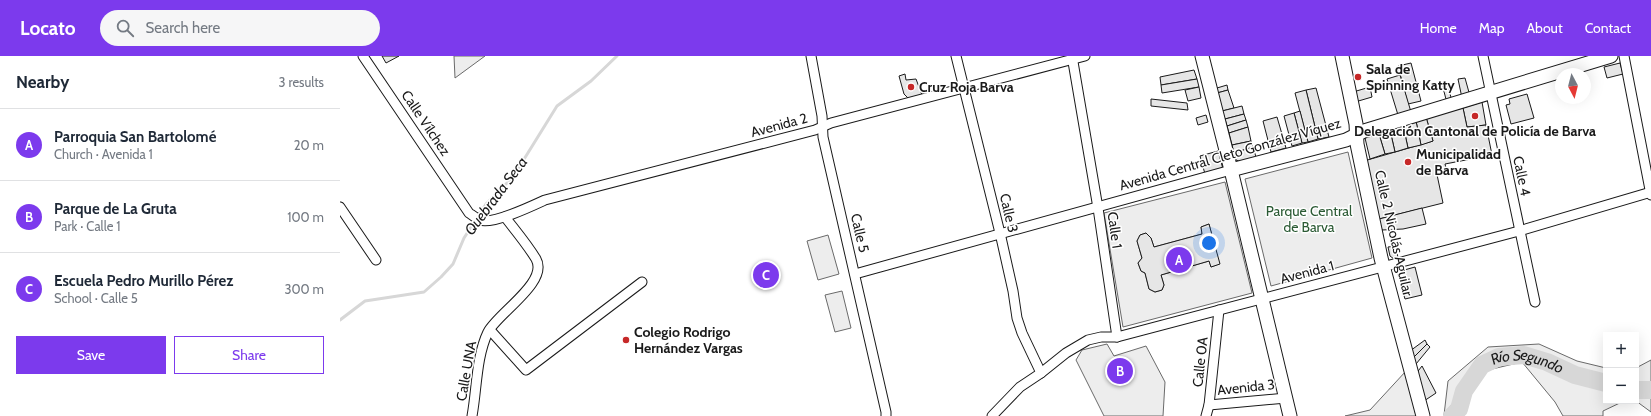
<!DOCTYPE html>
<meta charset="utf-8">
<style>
:root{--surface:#fff;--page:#f6f6f7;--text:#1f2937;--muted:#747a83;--line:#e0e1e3;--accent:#7c3aed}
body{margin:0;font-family:Cabin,sans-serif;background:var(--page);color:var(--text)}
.controls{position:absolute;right:12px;bottom:12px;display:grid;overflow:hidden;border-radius:0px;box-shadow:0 4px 16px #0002}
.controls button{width:36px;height:36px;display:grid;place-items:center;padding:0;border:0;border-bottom:1px solid var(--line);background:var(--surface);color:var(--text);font:20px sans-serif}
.compass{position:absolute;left:1215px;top:12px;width:36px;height:36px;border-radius:50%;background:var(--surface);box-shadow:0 4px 16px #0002;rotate:173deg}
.you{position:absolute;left:869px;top:187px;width:14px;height:14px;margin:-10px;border:3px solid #fff;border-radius:50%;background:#1a73e8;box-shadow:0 0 0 6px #1a73e833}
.badge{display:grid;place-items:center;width:26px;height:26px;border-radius:50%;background:var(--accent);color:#fff;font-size:13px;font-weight:700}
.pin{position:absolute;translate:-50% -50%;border:2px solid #fff;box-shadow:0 1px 4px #0006}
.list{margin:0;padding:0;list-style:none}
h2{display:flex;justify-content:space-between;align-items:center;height:52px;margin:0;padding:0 16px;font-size:17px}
h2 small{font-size:13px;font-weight:400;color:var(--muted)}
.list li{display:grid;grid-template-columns:26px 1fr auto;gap:12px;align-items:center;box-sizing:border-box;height:72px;padding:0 16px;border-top:1px solid var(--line)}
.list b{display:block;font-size:15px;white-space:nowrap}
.list p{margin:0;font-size:13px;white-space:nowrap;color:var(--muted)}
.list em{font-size:13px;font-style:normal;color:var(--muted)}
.actions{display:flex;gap:8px;padding:12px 16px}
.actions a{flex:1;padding:9px 0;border:1px solid var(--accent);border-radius:0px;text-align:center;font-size:14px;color:var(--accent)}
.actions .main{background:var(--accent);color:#fff}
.icon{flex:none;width:22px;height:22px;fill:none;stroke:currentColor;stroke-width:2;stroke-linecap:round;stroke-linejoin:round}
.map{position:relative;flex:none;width:1311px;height:360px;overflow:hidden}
header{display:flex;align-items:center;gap:24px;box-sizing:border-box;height:56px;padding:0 20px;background:var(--accent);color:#fff}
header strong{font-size:19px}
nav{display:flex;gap:22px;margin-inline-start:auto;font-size:14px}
.search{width:280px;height:36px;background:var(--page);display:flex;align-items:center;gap:10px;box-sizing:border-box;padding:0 14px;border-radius:22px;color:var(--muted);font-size:15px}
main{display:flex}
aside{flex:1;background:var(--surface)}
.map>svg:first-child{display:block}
</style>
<header>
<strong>Locato</strong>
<div class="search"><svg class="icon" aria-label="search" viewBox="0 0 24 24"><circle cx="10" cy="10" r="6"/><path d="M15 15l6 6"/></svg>Search here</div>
<nav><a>Home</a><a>Map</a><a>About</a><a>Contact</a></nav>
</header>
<main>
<aside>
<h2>Nearby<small>3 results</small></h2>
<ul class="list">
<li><span class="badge">A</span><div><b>Parroquia San Bartolomé</b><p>Church · Avenida 1</p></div><em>20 m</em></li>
<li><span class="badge">B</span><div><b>Parque de La Gruta</b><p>Park · Calle 1</p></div><em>100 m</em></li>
<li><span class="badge">C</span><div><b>Escuela Pedro Murillo Pérez</b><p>School · Calle 5</p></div><em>300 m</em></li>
</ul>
<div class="actions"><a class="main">Save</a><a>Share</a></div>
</aside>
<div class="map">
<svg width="1311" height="360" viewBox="0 0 1311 360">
<rect width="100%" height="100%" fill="#fff"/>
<g fill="#ededed" stroke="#6a6a6a" fill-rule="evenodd">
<polygon points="114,0 145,0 115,22"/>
<polygon points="1008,96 1032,202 931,230 905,123"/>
<path d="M 885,126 L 912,237 L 783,271 L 764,157 ZM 869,168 L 879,208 L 871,211 L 869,205 L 821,219 L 824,229 L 822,234 L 815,236 L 809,233 L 805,217 L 801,215 L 798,207 L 802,202 L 797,185 L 800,179 L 806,177 L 811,182 L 814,191 L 862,178 L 861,171 Z"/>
<polygon points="488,179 499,218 478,224 467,185"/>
<polygon points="502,235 511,272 495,276 485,239"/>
<polygon points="767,288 774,300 806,290 825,326 823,360 764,360 736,304 742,294"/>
<polygon points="1199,288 1237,305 1266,312 1266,345 1284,345 1263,355 1263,360 1223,360 1215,346 1182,306 1135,317 1104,359 1108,325 1148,291"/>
<polygon points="1311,304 1311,356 1296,345 1296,312"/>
<polygon points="1066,315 1076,360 1005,360 1030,354"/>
</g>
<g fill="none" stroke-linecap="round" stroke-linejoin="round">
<polyline stroke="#d7d7d7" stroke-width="3" points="0,264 25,245 84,236 101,221 113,208 124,182 146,148 173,121 217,50 251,25 277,0"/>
<g stroke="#d7d7d7" stroke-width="18">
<polyline points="1296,334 1311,334"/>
<path id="s1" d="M 1112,360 L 1119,353 L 1124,335 L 1142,309 L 1159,301 L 1184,299 L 1207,306 L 1235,319 L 1266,327"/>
</g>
</g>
<g fill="#e6e6e6" stroke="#1a1a1a">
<polygon points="42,0 59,0 46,7"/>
<polygon points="1071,7 1081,45 1068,48 1058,10"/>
<polygon points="1280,7 1283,18 1267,22 1264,11"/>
<polygon points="854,14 857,23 821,29 820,21"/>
<polygon points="565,18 566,24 576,23 582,39 570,44 564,38 559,20"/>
<polygon points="1060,19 1071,56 1058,59 1047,23"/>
<polygon points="1125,22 1130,40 1122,42 1118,23"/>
<polygon points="857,23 859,31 822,37 821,29"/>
<polygon points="1107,27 1112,45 1107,47 1102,28"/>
<polygon points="887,29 888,34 877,37 877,32"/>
<polygon points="859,31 861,42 848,45 845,34"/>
<polygon points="1030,31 1032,41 1015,46 1013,36"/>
<polygon points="976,32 989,81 978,83 966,34"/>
<polygon points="888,34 894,52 882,55 877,37"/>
<polygon points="966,34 978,83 968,86 955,37"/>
<polygon points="1187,38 1194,62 1171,68 1166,49 1170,48 1169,43"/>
<polygon points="811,43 847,47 848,54 811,50"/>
<polygon points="1142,46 1146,69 1127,71 1123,52"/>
<polygon points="902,50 904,58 885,63 882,55"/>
<polygon points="1123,52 1127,71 1146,69 1152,99 1105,108 1106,112 1096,114 1103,147 1039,163 1024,105 1093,85 1086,61"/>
<polygon points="960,55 968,86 962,87 954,57"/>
<polygon points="954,57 962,87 952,90 944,60"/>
<polygon points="904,58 906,64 887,70 885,63"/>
<polygon points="866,59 868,66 858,69 856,62"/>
<polygon points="937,61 946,92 931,96 923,65"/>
<polygon points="1086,61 1093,85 1081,89 1076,65"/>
<polygon points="906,64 908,71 889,77 887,70"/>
<polygon points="1076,65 1081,89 1068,92 1063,69"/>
<polygon points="1063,69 1068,92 1055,96 1050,74"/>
<polygon points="908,71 911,85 892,89 889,77"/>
<polygon points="1050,74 1055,96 1045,98 1039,78"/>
<polygon points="1039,78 1045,98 1030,103 1025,82"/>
<polygon points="911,85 913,91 894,97 892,89"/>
<polygon points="913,91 916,101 901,106 896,104 894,97"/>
<polygon points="878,95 883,113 865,118 860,100"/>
<polygon points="1082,152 1086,168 1063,173 1042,174 1039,163"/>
<polygon points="869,168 880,208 871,211 869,205 821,219 824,229 822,234 815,236 809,233 805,217 801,215 798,207 802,202 797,185 800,179 806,177 811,182 814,191 862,178 861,171"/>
<polygon points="1056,190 1058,202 1054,203 1050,200 1048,191"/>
<polygon points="1075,211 1082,239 1065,243 1057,216"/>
<polygon points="1085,284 1087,288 1073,302 1070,295"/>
<polygon points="1087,288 1090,291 1076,308 1073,302"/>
<polygon points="1082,310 1096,337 1081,347 1075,319"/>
</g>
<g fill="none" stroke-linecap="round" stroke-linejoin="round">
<g stroke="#1a1a1a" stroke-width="11">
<g id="minor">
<path d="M 23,0 L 129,157 C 132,159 136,162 140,164 C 152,169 192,150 205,144 L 475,74 L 491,67 L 745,0"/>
<polyline points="471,0 482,60 483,81 546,356 546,360"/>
<polyline points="616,0 660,177 673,235 677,262 682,277 701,317"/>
<polyline points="732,0 758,152 777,281"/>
<polyline points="1143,0 1195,246"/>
<polyline points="1284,0 1311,139"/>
<polyline points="0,151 36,204"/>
<polyline points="515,218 891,114"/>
<polyline points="150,274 186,314 302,226"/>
<polyline points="869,349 946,342"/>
<path d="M 132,360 C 137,333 136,301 148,276 C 158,257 209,226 196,203 C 187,188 175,174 165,161"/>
<polyline points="652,360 680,331 701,317 726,297 748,284 761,281 777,281 1179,175 1311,136"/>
<polyline points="866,360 869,349 879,254"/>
</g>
</g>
<g stroke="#1a1a1a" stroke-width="15">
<g id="secondary">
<polyline points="862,0 891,114 950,360"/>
<polyline points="1002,0 1016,68 1017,88 1041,202 1083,360"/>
<polyline points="891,114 1006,84 1024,75 1271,0"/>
</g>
</g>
<use href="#minor" stroke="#fff" stroke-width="9"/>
<use href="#secondary" stroke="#fff" stroke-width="13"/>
</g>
<g fill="#c62828" stroke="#fff" stroke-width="1.5">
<circle cx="1018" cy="21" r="4"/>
<circle cx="571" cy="31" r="4"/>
<circle cx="1135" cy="60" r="4"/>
<circle cx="1068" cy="106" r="4"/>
<circle cx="286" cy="284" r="4"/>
</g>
<g text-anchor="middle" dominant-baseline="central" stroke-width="3" stroke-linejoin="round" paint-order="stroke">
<g font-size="14" font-weight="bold" fill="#1a1a1a" stroke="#fff" text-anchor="start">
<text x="1026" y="13">Sala de<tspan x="1026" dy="16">Spinning Katty</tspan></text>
<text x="579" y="31">Cruz Roja Barva</text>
<text x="1135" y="75" text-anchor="middle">Delegación Cantonal de Policía de Barva</text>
<text x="1076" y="98">Municipalidad<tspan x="1076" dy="16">de Barva</tspan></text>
<text x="294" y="276">Colegio Rodrigo<tspan x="294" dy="16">Hernández Vargas</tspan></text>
</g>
<g font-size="14" fill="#1a1a1a" stroke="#fff">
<text transform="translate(86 67) rotate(56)">Calle Vílchez</text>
<text transform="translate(439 69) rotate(-15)">Avenida 2</text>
<text transform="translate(890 98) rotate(-16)">Avenida Central Cleto González Víquez</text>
<text transform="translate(1182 120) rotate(78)">Calle 4</text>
<text transform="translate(669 157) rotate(77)">Calle 3</text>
<text transform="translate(775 174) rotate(82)">Calle 1</text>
<text transform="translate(520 177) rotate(77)">Calle 5</text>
<text transform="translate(1054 177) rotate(77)">Calle 2 Nicolás Aguilar</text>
<text transform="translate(967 216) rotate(-15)">Avenida 1</text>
<text transform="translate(860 306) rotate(-84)">Calle 0A</text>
<text transform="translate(126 315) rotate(-80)">Calle UNA</text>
<text transform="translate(906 331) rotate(-6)">Avenida 3</text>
</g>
<g font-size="14" fill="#2b5a34" stroke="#fff">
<text x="969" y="155">Parque Central<tspan x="969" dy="16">de Barva</tspan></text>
</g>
<g font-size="15" font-style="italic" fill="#1a1a1a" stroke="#fff">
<text transform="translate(156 140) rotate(-53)">Quebrada Seca</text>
<text stroke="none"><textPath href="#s1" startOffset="108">Río Segundo</textPath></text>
</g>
</g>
</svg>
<div class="controls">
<button>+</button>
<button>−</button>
</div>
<svg class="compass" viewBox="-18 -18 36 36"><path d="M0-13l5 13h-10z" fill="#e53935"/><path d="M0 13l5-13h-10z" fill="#747a83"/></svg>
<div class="you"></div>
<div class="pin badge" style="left:839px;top:204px">A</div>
<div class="pin badge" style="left:780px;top:315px">B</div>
<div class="pin badge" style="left:426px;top:219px">C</div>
</div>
</main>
